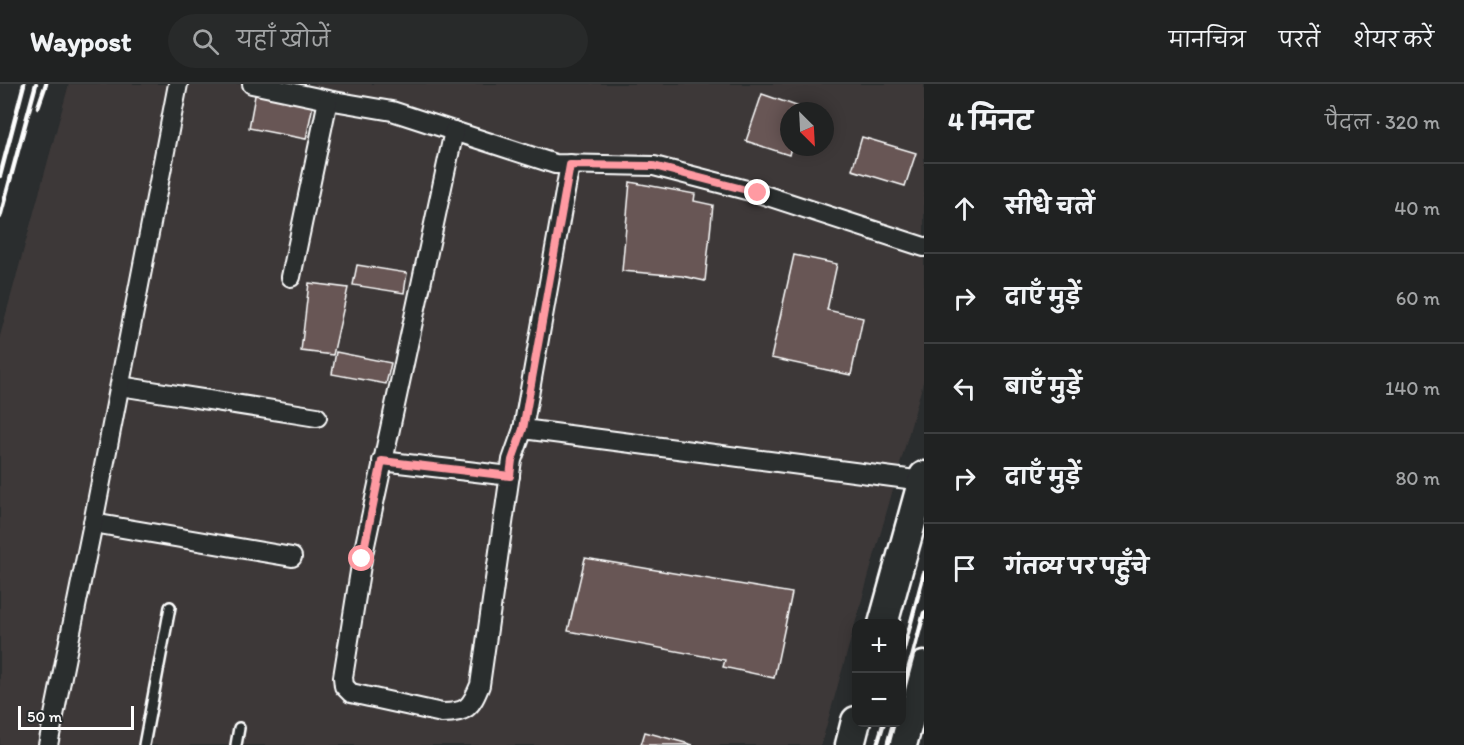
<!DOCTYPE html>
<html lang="hi">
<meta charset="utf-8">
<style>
:root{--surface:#202222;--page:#282a2a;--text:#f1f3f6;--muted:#a2a4a5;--line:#3d3f40}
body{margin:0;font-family:Itim,"Playpen Sans Deva",sans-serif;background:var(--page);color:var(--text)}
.controls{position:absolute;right:18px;bottom:18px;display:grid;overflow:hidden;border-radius:12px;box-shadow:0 3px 15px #0003}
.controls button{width:54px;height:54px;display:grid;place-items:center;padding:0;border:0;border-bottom:2px solid var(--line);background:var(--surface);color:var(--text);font:30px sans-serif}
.compass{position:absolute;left:780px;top:18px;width:54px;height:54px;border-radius:50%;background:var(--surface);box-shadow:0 3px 15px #0003;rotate:156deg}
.scale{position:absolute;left:18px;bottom:15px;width:116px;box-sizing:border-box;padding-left:6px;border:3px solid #fff;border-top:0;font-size:16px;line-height:21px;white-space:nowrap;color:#fff;-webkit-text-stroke:4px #2a2d2e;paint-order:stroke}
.stop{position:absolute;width:18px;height:18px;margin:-14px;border:4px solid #ff9aa2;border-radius:50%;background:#fff}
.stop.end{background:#ff9aa2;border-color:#fff;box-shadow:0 2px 6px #0008}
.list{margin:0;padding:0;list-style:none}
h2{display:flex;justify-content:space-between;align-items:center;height:78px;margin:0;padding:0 24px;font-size:26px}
h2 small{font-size:20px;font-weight:400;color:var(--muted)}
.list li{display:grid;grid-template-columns:39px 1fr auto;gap:18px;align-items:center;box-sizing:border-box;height:90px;padding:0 24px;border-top:2px solid var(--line)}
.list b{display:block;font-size:22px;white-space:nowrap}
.list em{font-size:20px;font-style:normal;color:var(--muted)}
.icon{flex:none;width:33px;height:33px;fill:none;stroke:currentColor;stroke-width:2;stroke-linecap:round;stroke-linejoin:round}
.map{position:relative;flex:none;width:924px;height:661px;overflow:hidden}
header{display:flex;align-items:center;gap:36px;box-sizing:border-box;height:84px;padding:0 30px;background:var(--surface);border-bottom:2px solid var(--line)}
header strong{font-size:28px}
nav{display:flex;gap:33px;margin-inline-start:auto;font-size:21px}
.search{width:420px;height:54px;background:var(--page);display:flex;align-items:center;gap:15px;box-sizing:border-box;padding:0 21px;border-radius:33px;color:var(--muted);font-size:22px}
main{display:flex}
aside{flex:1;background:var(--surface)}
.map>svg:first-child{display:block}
</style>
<header>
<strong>Waypost</strong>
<div class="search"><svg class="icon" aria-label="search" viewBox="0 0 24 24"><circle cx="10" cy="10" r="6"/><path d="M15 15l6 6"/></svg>यहाँ खोजें</div>
<nav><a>मानचित्र</a><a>परतें</a><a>शेयर करें</a></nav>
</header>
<main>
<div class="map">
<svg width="924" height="661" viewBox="0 0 924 661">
<rect width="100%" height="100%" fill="#2a2d2e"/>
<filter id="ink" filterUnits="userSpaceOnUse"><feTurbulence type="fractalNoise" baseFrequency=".0167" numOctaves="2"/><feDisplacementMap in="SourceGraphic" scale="12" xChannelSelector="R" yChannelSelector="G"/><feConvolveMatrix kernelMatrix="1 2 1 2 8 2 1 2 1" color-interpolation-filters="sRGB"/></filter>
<g filter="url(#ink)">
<path fill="#3d3939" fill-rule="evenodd" d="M 69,0 L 924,0 L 924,295 L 821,661 L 0,661 L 0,252 ZM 789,27 L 825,27 L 825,63 L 789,63 Z"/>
<g fill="#685654" stroke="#fff" stroke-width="1.5">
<polygon points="256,6 314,16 306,55 249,44"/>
<polygon points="762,10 805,25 804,27 789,27 789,63 791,63 789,71 746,57"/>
<polygon points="862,53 916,69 905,102 852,86"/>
<polygon points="630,98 695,110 694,117 713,121 705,197 682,192 622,187"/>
<polygon points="794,171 837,180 827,226 863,234 851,291 771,274"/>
<polygon points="357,181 407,189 404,209 353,201"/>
<polygon points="309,199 348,204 333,271 301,267"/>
<polygon points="336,268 391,279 386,300 332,290"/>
<polygon points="585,474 792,509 774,594 723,583 725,576 568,547"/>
<polygon points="645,648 693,661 641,661"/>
</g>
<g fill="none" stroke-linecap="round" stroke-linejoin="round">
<g stroke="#fff" stroke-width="14">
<g id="service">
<polyline points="144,661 170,523"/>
<polyline points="236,661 239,644"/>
</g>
</g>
<g stroke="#fff" stroke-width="22">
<g id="minor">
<polyline points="252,0 328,16 392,27 555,80 654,82 758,109 924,163"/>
<path d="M 454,47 L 362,475 L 343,593 L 344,602 L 351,609 L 442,629 C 467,629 471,623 480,601 L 512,376 L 523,345 L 570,80"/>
<polyline points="291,193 328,16"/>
<polyline points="120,302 317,333"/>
<polyline points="523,345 923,397"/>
<polyline points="382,377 510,392"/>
<polyline points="93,439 292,473"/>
<polyline points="48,661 93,439 178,0"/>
</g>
</g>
<g stroke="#fff" stroke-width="33">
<g id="trunk">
<polyline points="883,540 924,392"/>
<polyline points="850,661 856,637"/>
<polyline points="902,661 924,582"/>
</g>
</g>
<use href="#service" stroke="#2a2d2e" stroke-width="9"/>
<use href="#minor" stroke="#2a2d2e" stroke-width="18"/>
<use href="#trunk" stroke="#2a2d2e" stroke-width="28"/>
<g stroke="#fff" stroke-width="4.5">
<polyline points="38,23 46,0"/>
<polyline points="0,92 24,0"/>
<polyline points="0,133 36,0"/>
<polyline points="902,572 924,489"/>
<polyline points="902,612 924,529"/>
<polyline points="877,661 884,638"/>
<polyline points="888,661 894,638"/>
</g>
</g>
</g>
<g fill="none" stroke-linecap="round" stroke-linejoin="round" filter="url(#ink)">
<polyline stroke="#ff9aa2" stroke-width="8" points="362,475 382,377 510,392 512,376 523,345 570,81 654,82 758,109"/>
</g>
</svg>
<div class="controls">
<button>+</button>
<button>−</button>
</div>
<svg class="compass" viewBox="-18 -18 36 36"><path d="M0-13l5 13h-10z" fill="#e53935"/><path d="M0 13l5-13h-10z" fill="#a2a4a5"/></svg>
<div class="scale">50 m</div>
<div class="stop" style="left:362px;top:475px"></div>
<div class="stop end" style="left:758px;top:109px"></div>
</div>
<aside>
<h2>4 मिनट<small>पैदल · 320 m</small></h2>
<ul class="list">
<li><svg class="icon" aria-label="ahead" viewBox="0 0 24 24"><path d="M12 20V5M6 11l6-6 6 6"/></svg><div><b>सीधे चलें</b></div><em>40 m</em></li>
<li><svg class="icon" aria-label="right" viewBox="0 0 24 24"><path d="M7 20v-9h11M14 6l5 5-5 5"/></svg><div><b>दाएँ मुड़ें</b></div><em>60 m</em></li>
<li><svg class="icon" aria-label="left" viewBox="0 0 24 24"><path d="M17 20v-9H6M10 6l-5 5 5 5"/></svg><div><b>बाएँ मुड़ें</b></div><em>140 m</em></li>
<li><svg class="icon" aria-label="right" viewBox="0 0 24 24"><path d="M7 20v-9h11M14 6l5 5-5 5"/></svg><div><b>दाएँ मुड़ें</b></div><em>80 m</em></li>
<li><svg class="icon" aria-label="arrive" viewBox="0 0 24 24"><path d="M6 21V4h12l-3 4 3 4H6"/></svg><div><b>गंतव्य पर पहुँचे</b></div></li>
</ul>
</aside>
</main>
